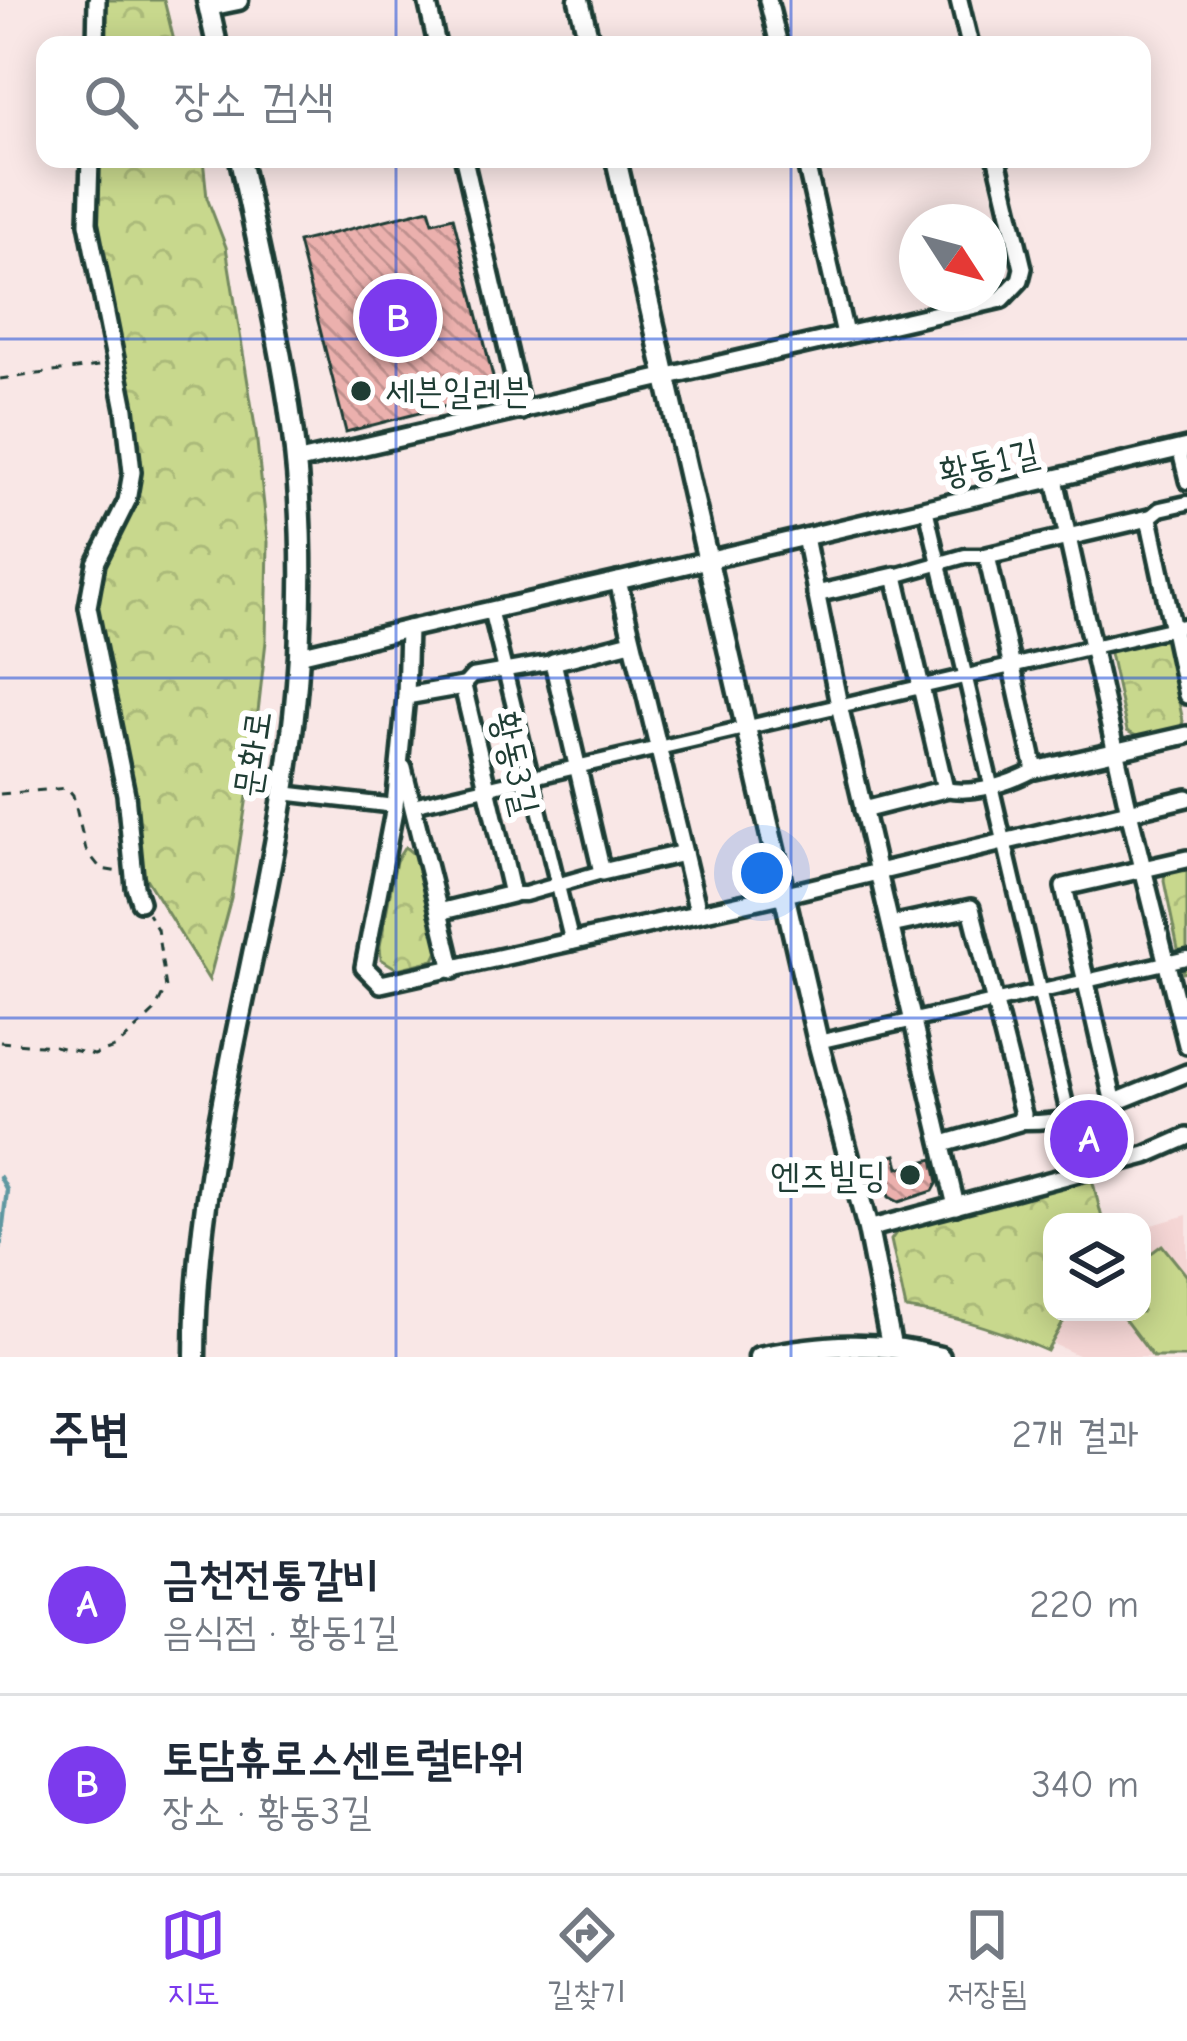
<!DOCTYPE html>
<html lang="ko">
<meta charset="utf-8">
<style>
:root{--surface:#fff;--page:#f2f2f3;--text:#1f2937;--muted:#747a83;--line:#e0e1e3;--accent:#7c3aed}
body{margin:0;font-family:"Comic Neue","Poor Story",sans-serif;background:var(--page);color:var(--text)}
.controls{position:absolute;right:36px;bottom:36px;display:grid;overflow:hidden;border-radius:24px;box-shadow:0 6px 30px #0003}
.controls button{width:108px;height:108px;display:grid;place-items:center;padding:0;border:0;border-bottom:3px solid var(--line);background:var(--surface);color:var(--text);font:60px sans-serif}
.compass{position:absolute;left:899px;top:204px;width:108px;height:108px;border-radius:50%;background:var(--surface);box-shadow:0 6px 30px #0003;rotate:126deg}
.you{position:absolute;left:762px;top:873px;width:42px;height:42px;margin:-30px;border:9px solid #fff;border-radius:50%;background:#1a73e8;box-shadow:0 0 0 18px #1a73e833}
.badge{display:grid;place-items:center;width:78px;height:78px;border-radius:50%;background:var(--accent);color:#fff;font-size:39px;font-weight:700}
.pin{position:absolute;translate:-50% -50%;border:6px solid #fff;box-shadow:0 3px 12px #0006}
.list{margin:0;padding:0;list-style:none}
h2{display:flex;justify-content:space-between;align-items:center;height:156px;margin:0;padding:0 48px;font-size:51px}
h2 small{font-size:39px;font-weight:400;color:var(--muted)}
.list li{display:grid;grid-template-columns:78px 1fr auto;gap:36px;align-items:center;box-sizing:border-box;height:180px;padding:0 48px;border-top:3px solid var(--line)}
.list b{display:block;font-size:45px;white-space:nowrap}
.list p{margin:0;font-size:39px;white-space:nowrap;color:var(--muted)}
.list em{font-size:39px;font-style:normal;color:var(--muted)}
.icon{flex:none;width:66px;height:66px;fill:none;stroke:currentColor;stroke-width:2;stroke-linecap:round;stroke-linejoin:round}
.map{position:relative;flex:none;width:1187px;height:1357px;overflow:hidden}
.search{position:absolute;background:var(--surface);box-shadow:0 6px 30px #0003;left:36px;right:36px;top:36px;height:132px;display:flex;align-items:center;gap:30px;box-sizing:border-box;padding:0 42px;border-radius:24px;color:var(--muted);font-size:45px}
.sheet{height:516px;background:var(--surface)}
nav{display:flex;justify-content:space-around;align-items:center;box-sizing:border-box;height:168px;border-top:3px solid var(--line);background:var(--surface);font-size:33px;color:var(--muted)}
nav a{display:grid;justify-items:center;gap:6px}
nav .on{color:var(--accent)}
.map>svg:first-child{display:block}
</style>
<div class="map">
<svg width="1187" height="1357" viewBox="0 0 1187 1357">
<defs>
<pattern id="park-crowns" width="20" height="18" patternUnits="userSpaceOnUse" patternTransform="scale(3)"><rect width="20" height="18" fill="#c8d88d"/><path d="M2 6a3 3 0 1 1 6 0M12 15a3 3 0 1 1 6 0" fill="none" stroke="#abba7a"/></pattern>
<pattern id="building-back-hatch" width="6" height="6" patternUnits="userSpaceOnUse" patternTransform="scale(3)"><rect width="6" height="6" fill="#ebb0ad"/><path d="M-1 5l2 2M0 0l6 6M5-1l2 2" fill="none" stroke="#be908e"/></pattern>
</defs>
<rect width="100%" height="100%" fill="#f9e7e6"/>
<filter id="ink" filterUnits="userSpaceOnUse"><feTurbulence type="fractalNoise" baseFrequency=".00833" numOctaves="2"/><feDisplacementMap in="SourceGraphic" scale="24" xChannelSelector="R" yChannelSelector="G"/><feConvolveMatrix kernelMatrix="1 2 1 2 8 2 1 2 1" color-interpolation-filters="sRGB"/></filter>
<g filter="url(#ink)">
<polygon fill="#f5d6d5" points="1187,1215 1187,1357 1082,1357 1053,1344 1069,1312 1142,1312 1142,1228"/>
<polygon fill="#c8d88d" stroke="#748a60" stroke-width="3" points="1162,1245 1187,1276 1187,1357 1153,1357 1119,1312 1142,1312 1142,1260"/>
<g fill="url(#park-crowns)" stroke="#748a60" stroke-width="3">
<polygon points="104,0 164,0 175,45 102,45"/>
<polygon points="96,159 203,159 207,198 226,247 256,433 268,542 266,641 252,765 231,898 209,980 142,872 98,625 95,587 108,550 136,498 139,466 92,225"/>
<polygon points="1162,623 1183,721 1181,727 1138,737 1127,731 1106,635"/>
<polygon points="405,847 416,856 439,949 434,960 397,969 381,959 380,946 396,861"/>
<polygon points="1187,867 1187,972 1183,973 1164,881 1165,872"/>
<path d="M 1092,1179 L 1103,1222 L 1052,1222 L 1052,1312 L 1069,1312 L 1047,1351 C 1001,1330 956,1316 906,1309 L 891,1240 L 901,1226 Z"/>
</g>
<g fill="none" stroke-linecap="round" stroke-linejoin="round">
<polyline stroke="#5f98a1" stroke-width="4.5" points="0,1177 7,1190 0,1249"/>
</g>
<g fill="url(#building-back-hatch)" stroke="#1f3d34" stroke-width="3">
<polygon points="429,209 433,222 453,217 497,393 346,432 298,242"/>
<polygon points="896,1155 899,1168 933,1159 938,1182 933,1191 899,1202 889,1197 879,1160"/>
</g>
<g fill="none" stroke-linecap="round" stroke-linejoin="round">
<g stroke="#1f3d34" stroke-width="21">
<g id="pedestrian">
<polyline points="1179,449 1187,482"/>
<polyline points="926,508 1082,1173"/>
<polyline points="1149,518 1160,509 1187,503"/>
<polyline points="895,576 965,556 987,556"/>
<polyline points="490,609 572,943"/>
<polyline points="463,686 472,676 553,662"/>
<path d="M 945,789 C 974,795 1009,784 1035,770"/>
<polyline points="283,793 395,806"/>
<polyline points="413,805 1187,625"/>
<polyline points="512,894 525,894 602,872"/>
<polyline points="818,1042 1187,958"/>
<path d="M 1019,1122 C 1055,1123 1086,1117 1118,1101"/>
</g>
</g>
<g stroke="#1f3d34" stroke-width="24">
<g id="minor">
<polyline points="427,0 437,45"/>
<polyline points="768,0 779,45"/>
<polyline points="959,0 970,45"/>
<polyline points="96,45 97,0"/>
<polyline points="90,159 88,223 125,409 132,472 127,501 96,563 88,607 126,794 135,887 140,902"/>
<polyline points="464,159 522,411"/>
<polyline points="805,159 845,334"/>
<polyline points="295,462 1002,299 1020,280 1023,268 997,159"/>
<polyline points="1055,479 1129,812 1187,1045"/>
<polyline points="805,537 839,705 956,1206"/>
<polyline points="816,594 895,576 945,789 863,810"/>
<polyline points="631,642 553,662 602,872 684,853 618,581 1187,447"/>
<polyline points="299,655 408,629"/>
<polyline points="1187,695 1149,518 987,556 1035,770 1187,735"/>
<polyline points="406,696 395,806 364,967 381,984 786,894 1187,798"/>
<polyline points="403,768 439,912 512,894 463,686 406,696 408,629 618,581"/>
<polyline points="684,853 698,912"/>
<polyline points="1187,859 1064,887 1113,1099 1118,1101 1187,1073"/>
<polyline points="439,912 453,970"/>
<polyline points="891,925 971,908 1023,1114 1019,1122 943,1144"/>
<polyline points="868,1229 1146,1155 1187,1137"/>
</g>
</g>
<g stroke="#1f3d34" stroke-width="27">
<g id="tertiary">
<polyline points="207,0 217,45"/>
<polyline points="579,0 590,45"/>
<polyline points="209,6 238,0"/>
<polyline points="616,159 818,1042 868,1229 891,1345"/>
<path d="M 195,1357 C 195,1119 286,892 299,655 C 303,581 302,501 292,427 C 280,337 258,248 240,159"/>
<path d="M 759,1357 C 822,1344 877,1340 940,1357"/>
</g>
</g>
<g stroke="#1f3d34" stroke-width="3" stroke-dasharray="9 9" stroke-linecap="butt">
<polyline points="0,379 99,366"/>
<polyline points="0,794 67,788 73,795 86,850 101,869 120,872"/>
<polyline points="0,1042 54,1046 94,1055 117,1047 154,1012 166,988 157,929 148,914"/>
</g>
<use href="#pedestrian" stroke="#fff" stroke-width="12"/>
<use href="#minor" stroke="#fff" stroke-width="15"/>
<use href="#tertiary" stroke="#fff" stroke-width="18"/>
</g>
</g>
<path fill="none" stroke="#1d4ed8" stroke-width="3" stroke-opacity="0.55" d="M 396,0 L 396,45M 791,0 L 791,45M 396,159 L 396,1357M 791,159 L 791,1357M 0,339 L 1187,339M 0,678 L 1187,678M 0,1018 L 1187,1018"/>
<g fill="#1f3d34" stroke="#fff" stroke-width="4.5">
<circle cx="361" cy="391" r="12"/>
<circle cx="910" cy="1175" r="12"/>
</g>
<g text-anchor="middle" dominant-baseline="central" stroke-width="12" stroke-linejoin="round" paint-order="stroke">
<g font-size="36" fill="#1f3d34" stroke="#fff" text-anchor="start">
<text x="385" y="391">세븐일레븐</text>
<text x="886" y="1175" text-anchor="end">엔즈빌딩</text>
</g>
<g font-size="36" fill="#1f3d34" stroke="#fff">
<text transform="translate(989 463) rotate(-13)">황동1길</text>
<text transform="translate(253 754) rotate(-82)">문화로</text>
<text transform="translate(515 763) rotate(77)">황동3길</text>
</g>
</g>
</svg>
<div class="controls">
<button><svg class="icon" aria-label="layers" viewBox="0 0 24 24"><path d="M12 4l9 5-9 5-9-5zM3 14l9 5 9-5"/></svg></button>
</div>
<svg class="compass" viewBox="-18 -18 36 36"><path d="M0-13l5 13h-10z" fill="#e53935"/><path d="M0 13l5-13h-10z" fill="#747a83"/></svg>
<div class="you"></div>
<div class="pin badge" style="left:1089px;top:1139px">A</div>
<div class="pin badge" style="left:398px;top:318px">B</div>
<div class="search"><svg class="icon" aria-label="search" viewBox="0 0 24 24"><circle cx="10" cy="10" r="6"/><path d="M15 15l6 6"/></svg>장소 검색</div>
</div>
<section class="sheet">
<h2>주변<small>2개 결과</small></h2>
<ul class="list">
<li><span class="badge">A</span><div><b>금천전통갈비</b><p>음식점 · 황동1길</p></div><em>220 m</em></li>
<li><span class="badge">B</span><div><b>토담휴로스센트럴타워</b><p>장소 · 황동3길</p></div><em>340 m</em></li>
</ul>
</section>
<nav>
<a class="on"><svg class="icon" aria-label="map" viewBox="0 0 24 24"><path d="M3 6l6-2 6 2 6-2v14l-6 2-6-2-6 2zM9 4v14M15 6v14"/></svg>지도</a>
<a><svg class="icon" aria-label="directions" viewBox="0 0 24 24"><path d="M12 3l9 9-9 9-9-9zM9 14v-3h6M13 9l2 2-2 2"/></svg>길찾기</a>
<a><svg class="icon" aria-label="saved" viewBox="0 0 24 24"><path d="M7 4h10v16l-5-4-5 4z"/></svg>저장됨</a>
</nav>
